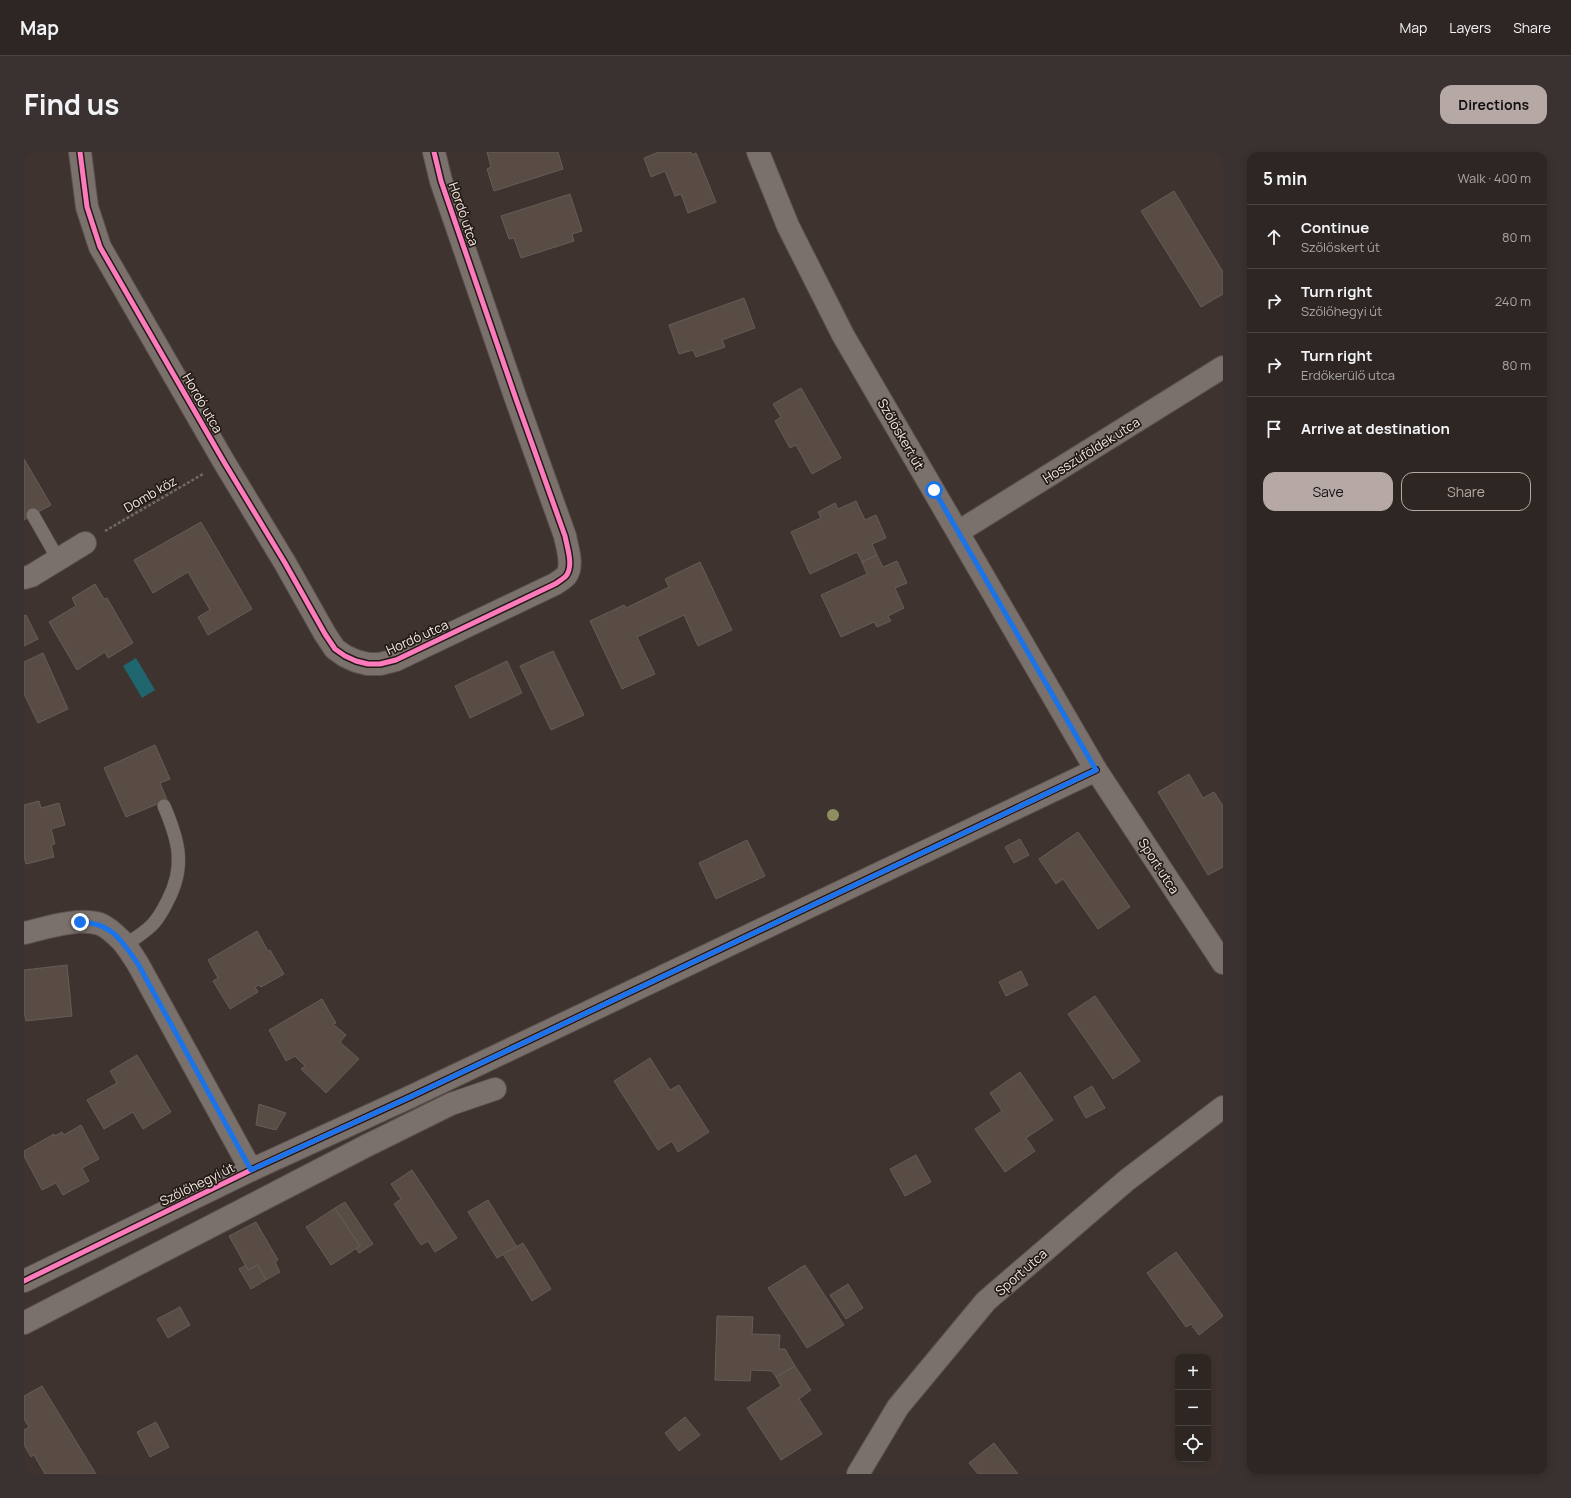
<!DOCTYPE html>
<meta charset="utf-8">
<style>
:root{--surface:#2e2623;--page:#3a3230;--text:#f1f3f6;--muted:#a7a5a6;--line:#494341;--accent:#b6a9a5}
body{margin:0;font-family:Manrope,sans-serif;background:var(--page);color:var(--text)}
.controls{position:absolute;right:12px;bottom:12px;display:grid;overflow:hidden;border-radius:8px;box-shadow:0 2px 10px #0003}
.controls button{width:36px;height:36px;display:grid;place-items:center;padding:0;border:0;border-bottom:1px solid var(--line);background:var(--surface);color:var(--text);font:20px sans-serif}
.stop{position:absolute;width:12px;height:12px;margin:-9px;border:3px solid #1a73e8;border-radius:50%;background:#fff}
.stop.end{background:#1a73e8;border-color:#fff;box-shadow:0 1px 4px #0008}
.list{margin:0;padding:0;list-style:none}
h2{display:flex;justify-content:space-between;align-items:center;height:52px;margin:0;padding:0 16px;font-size:17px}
h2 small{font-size:13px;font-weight:400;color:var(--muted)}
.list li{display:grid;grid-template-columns:26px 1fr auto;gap:12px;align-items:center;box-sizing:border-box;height:64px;padding:0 16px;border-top:1px solid var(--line)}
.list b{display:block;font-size:15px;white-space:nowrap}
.list p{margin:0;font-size:13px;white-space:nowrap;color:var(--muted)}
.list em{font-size:13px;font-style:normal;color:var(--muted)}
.actions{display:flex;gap:8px;padding:12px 16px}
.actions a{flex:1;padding:9px 0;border:1px solid var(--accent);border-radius:12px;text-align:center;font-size:14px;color:var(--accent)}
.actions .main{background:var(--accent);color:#111}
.icon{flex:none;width:22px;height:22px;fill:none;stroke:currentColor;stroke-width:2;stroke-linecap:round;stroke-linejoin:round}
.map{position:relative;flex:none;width:1199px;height:1322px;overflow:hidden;border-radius:12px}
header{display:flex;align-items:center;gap:24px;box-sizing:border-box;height:56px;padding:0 20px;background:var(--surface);border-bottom:1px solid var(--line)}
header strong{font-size:19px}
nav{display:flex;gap:22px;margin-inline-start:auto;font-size:14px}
.intro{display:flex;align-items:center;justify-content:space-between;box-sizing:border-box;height:96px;padding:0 24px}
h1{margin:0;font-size:28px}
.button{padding:10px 18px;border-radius:12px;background:var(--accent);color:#111;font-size:14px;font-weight:700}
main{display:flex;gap:24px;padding:0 24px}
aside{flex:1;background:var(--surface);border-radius:12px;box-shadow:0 2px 10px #0003}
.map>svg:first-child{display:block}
</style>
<header>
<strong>Map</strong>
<nav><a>Map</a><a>Layers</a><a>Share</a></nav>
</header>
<div class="intro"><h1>Find us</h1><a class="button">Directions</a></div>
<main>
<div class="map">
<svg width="1199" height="1322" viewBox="0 0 1199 1322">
<rect width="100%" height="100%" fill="#3e332f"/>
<polygon fill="#1f666f" points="112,506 131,538 118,546 99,514"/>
<g fill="#594c45" stroke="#665d58">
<polygon points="463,0 534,0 539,17 470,39 463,17 467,15"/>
<polygon points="635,0 667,0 668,3 672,1 692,50 664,61 657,42 651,44 641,19 627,25 620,6"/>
<polygon points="1150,39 1199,120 1199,142 1177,155 1117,59"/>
<polygon points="546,42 558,79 548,82 550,89 497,106 490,86 485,87 477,64"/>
<polygon points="720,146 731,176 698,188 701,195 672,205 669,198 655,202 645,173"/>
<polygon points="777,236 817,306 788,322 772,293 766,296 751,269 757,265 749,252"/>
<polygon points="0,307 27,353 0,368"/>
<polygon points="832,349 841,368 852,363 862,386 848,392 853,403 838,410 833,400 786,422 767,380 797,366 794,360 811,351 814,357"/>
<polygon points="177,370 228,457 184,483 174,465 186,458 164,420 129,441 110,408"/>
<polygon points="853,403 859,415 873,409 883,431 871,436 880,456 864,464 867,469 853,475 850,470 817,485 797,443 843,422 838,410"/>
<polygon points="676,410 708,478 674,494 660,463 613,485 631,522 598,537 566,469 600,453 602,456 645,435 641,427"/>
<polygon points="71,432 80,447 83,446 109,491 84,506 81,500 53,518 25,470 52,454 48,446"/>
<polygon points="2,463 14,487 0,494 0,464"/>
<polygon points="529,499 560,563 527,578 496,514"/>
<polygon points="19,501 44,557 14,571 0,542 0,510"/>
<polygon points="483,509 498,541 446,566 431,534"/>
<polygon points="131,593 146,627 136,631 143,648 102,665 80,616"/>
<polygon points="1165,622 1179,646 1190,640 1199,654 1199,715 1184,723 1134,640"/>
<polygon points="15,649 17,656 35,651 41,673 27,677 31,692 27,693 30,705 2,712 0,704 0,653"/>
<polygon points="1054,680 1106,755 1074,777 1039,727 1032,732 1015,707"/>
<polygon points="996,687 1005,703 990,711 981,695"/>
<polygon points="723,688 741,724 692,747 675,711"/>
<polygon points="233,779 244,799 246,798 260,822 237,835 235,833 231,835 234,840 206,857 189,829 194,826 184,808"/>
<polygon points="43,813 48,864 2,869 0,859 0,818"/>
<polygon points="997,819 1004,833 982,844 975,830"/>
<polygon points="1071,844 1116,909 1089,927 1044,862"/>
<polygon points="298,847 312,871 309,872 322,883 316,890 335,907 302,941 277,917 281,914 271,904 262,909 245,878"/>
<polygon points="113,903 147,960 119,977 109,960 80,977 63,948 93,931 86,919"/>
<polygon points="626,906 646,938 655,933 685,980 654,1000 648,989 634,998 590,929"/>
<polygon points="996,920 1029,968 1002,986 1011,999 981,1020 951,977 978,959 966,941"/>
<polygon points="1068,934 1081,956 1062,966 1050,945"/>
<polygon points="235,952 262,961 252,978 232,973"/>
<polygon points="57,973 75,1007 58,1016 65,1029 39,1043 32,1031 18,1038 0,1004 0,999 30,982 31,984 38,980 40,983"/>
<polygon points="892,1003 907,1030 881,1044 866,1017"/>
<polygon points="388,1018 433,1086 411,1100 404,1089 397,1093 370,1052 377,1047 367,1032"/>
<polygon points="464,1048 493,1095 473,1106 444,1060"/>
<polygon points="321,1050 349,1092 335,1101 332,1096 336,1094 311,1056"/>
<polygon points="311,1056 336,1094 307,1113 282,1075"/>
<polygon points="232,1070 254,1108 251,1110 256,1120 242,1128 234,1113 224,1118 205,1084"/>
<polygon points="499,1091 527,1137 508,1149 479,1102"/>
<polygon points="1152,1100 1199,1164 1175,1183 1167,1172 1162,1175 1123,1121"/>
<polygon points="222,1113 224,1118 234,1113 242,1128 227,1137 215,1117"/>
<polygon points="781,1113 820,1173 783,1196 744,1136"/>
<polygon points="824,1132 839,1156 822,1167 806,1143"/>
<polygon points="156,1155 166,1173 144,1186 133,1167"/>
<polygon points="693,1164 729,1165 728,1182 756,1183 755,1197 761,1197 771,1214 752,1225 748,1219 727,1218 726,1229 691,1228"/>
<polygon points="771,1214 787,1238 775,1247 798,1282 757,1308 723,1256 757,1234 752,1225"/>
<polygon points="18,1234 72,1322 21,1322 10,1303 7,1305 0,1293 0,1278 5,1275 0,1267 0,1244"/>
<polygon points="661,1265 676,1283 655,1299 641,1281"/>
<polygon points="132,1270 145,1295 126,1305 113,1280"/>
<polygon points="970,1291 994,1322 954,1322 945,1311"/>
</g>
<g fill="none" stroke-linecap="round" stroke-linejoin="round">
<g stroke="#5b514d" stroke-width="14">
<g id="service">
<polyline points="9,363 34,407"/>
<path d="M 101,793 C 110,787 120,781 128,773 C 134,767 139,758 143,750 C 162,715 155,689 140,654"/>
</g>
</g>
<g stroke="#5b514d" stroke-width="24">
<g id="minor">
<path d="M 56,0 L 63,55 L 76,95 L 200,310 L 261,411 L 301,482 L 311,497 L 321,504 L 332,509 L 344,512 L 356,512 L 372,508 L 531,432 C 534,430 539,427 542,424 C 550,414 543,395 541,384 L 492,247 L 417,29 L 410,0"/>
<polyline points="734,0 764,74 819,183 1072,618 1199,811"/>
<polyline points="934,380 1199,215"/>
<polyline points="0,426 7,424 61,391"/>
<path d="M 0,781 C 22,776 54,765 76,772 C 84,775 92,783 98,789 C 104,796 109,804 114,812 L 227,1018"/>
<polyline points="0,1129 227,1018 386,945 1072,618"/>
<polyline points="0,1171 342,994 427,952 471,937"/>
<polyline points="834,1322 874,1255 962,1149 1103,1028 1199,955"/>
</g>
</g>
<polyline stroke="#726a66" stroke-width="2.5" stroke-dasharray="3 2" stroke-linecap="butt" points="81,379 179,322"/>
<use href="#service" stroke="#7a706c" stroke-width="13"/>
<use href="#minor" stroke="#7a706c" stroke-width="22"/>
<g stroke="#241b17" stroke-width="8">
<g id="cycleway">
<path d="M 56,0 L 63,55 L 76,95 L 200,310 L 261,411 L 301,482 L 311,497 L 321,504 L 332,509 L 344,512 L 356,512 L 372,508 L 531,432 C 534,430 539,427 542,424 C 550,414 543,395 541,384 L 492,247 L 417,29 L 410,0"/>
<polyline points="0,1129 227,1018 386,945 1072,618"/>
</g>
</g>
<use href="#cycleway" stroke="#fd7abc" stroke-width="5"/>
</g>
<circle fill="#8e8e60" cx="809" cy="663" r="6"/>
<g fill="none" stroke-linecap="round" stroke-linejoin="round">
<path stroke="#1a73e8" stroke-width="5" d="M 56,770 C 88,771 97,788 114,812 L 227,1018 L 386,945 L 1072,618 L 910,338"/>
</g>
<g text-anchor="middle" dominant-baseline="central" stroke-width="3.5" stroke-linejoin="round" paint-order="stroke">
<g font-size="13" fill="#f6e9e4" stroke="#241b17">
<text transform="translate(440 62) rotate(71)">Hordó utca</text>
<text transform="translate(179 251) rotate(60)">Hordó utca</text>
<text transform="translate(877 282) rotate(60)">Szőlőskert út</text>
<text transform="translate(1067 298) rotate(-32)">Hosszúföldek utca</text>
<text transform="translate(126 342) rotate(-30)">Domb köz</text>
<text transform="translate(393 485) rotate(-24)">Hordó utca</text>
<text transform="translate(1135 714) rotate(57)">Sport utca</text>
<text transform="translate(173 1032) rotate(-26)">Szőlőhegyi út</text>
<text transform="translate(997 1120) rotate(-41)">Sport utca</text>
</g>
</g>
</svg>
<div class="controls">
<button>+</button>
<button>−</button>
<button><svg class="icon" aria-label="locate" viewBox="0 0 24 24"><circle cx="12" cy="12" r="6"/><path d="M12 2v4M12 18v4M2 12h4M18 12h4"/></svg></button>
</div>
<div class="stop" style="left:910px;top:338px"></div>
<div class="stop end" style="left:56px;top:770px"></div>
</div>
<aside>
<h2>5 min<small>Walk · 400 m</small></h2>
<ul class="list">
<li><svg class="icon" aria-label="ahead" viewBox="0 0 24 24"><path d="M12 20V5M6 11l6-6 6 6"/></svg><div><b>Continue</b><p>Szőlőskert út</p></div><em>80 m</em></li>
<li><svg class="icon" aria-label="right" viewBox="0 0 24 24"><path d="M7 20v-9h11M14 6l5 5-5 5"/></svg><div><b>Turn right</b><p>Szőlőhegyi út</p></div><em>240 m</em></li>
<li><svg class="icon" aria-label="right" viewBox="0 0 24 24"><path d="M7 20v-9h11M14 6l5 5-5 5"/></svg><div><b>Turn right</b><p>Erdőkerülő utca</p></div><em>80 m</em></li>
<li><svg class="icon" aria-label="arrive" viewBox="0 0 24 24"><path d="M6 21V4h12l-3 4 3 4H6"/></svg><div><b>Arrive at destination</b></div></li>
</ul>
<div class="actions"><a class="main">Save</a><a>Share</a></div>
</aside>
</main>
